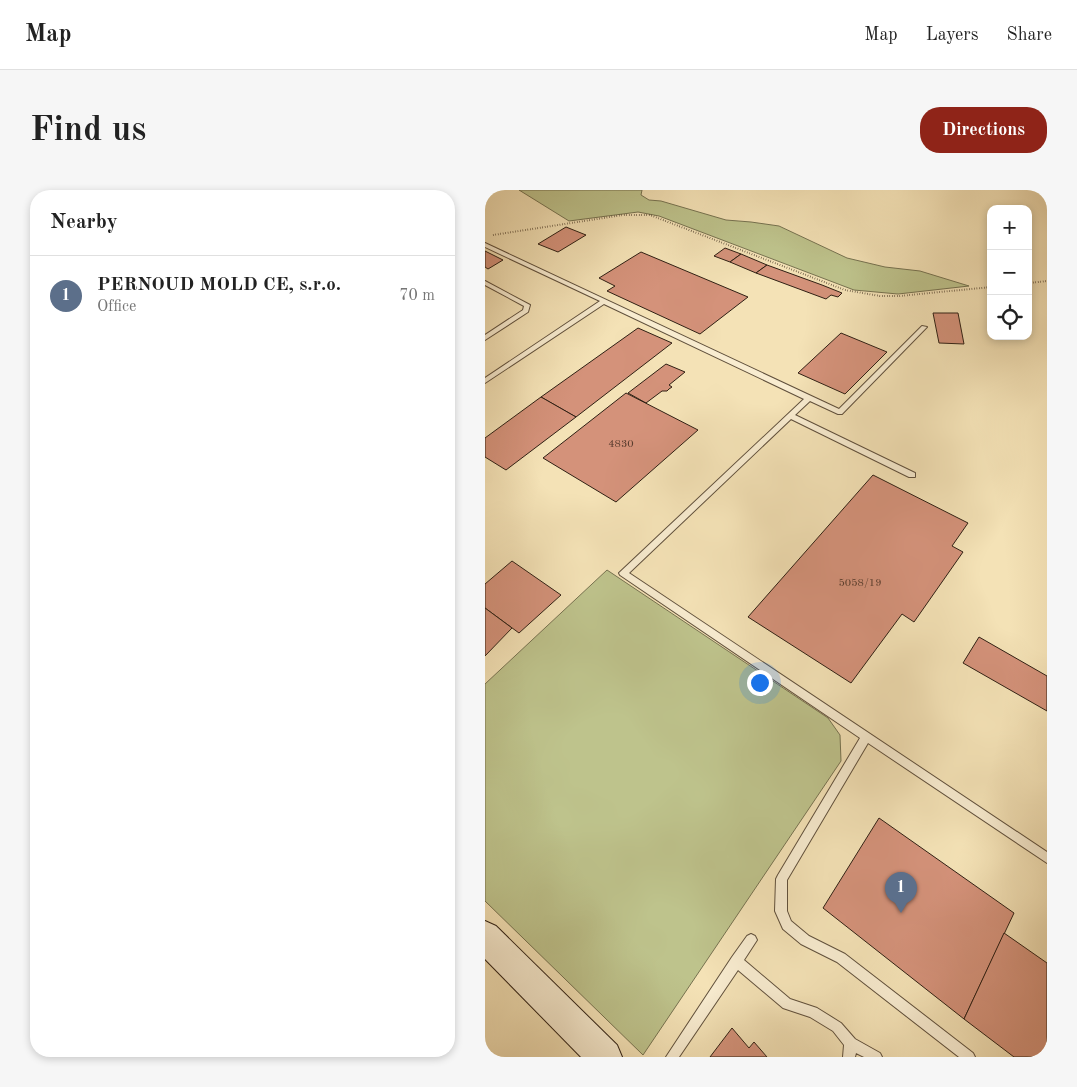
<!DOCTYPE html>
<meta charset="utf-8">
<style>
:root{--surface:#fff;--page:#f6f6f6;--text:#222;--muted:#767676;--line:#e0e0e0;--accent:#8f2418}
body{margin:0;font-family:"Old Standard TT",serif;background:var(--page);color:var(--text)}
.controls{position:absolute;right:15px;top:15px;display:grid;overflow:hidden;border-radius:10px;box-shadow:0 2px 8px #0003}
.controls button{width:45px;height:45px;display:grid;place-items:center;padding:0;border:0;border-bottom:1px solid var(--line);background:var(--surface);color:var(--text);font:25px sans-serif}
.you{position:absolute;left:274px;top:492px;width:18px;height:18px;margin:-12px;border:4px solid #fff;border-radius:50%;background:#1a73e8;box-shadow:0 0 0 8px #1a73e833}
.badge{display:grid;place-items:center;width:32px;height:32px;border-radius:50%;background:var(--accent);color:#fff;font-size:16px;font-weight:700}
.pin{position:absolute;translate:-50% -41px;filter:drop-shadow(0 1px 2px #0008)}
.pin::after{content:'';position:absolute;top:26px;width:18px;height:15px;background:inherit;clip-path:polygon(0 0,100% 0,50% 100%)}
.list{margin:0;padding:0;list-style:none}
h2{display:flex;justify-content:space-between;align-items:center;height:65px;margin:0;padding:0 20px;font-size:21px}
h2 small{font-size:16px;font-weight:400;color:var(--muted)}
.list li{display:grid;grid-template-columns:32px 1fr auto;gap:15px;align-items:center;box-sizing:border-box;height:80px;padding:0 20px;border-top:1px solid var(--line)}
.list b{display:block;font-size:19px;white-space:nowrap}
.list p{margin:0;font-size:16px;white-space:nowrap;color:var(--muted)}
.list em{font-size:16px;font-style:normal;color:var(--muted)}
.icon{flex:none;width:28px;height:28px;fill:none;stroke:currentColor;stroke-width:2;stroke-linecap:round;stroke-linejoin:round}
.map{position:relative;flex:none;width:562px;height:867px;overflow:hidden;border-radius:20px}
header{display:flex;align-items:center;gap:30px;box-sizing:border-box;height:70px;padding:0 25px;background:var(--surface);border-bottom:1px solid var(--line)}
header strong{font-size:24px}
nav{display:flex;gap:28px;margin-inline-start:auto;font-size:18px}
.intro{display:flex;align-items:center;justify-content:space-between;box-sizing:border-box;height:120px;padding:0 30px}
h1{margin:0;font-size:35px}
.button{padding:12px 22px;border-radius:20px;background:var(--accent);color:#fff;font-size:18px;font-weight:700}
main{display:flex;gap:30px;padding:0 30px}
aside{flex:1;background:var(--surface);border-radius:20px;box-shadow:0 2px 8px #0003}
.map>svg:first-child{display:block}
</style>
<header>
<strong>Map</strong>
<nav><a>Map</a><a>Layers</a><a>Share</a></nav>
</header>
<div class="intro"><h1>Find us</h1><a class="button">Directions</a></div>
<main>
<aside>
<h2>Nearby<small></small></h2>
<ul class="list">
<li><span class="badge" style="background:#5c6f8a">1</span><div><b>PERNOUD MOLD CE, s.r.o.</b><p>Office</p></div><em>70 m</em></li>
</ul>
</aside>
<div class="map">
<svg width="562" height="867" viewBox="0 0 562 867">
<rect width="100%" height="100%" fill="#f4e2b6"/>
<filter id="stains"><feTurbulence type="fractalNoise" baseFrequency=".004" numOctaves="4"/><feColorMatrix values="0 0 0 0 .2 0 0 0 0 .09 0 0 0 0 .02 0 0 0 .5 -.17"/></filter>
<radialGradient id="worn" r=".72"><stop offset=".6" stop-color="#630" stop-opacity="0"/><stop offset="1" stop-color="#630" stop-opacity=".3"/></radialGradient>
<g fill="#bec38c" stroke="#767250">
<polygon points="34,0 157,0 156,5 164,10 176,11 241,30 266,32 294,36 362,68 400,77 435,81 484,96 413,104 369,100 174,26 153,22 84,31"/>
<polygon points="122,380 343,528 355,545 356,571 158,865 0,711 0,494"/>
</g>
<g fill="#d4927a" stroke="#2f2014">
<polygon points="81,37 101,45 73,62 53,54"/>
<polygon points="240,58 256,64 245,72 229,66"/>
<polygon points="0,61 18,70 3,79 0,77"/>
<polygon points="156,62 263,107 215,144 122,101 130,96 114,88"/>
<polygon points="256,64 282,75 271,83 245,72"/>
<polygon points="282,75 337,95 357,103 353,107 346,105 341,109 271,83"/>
<polygon points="448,123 473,123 479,154 454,153"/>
<polygon points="153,138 187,153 91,227 56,207"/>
<polygon points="356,143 402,162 360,204 313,183"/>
<polygon points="181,174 200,182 184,195 187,197 184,199 182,201 177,201 161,213 143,203"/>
<polygon points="141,203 213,240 131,312 58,268"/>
<polygon points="56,207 91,227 21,280 0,267 0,248"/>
<polygon points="388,285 483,333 467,356 478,362 429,432 417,424 366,493 263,427"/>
<polygon points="27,371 76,405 34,443 0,418 0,394"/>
<polygon points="0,418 27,438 0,466"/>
<polygon points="494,447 562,486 562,521 478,473"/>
<polygon points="394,628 529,723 479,829 338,718"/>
<polygon points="519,743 562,773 562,867 529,867 479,829"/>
<polygon points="247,838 264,858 269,852 282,867 225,867"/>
</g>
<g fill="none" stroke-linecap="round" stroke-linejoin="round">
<g stroke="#60503c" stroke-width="2">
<g id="service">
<polygon points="0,53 354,219 437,136 442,137 357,224 353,224 325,211 310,225 430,283 430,287 424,287 306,229 144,383 562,662 562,673 383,553 302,690 302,721 306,731 324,746 360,764 488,863 490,867 474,867 352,772 316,754 298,739 290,721 291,689 293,685 375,548 135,385 134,383 319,209 119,114 0,193 0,188 115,111 0,57"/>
<polygon points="0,91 45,115 43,122 0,150 0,145 38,120 39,116 0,95"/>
<polygon points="266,744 270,746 272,750 259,770 305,809 332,818 356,833 370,849 395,863 397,867 379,867 371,863 370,867 358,867 359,855 348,841 325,827 298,818 253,780 194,867 181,867 247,767 262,746"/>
</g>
</g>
<g stroke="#2f2014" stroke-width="2">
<polygon id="secondary" points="0,731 11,736 132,855 137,867 96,867 0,769"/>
</g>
<g stroke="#2f2014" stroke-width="2" stroke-dasharray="0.5 2" stroke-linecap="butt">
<polyline points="8,45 138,25 165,25 360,100 395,106 415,106 506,97"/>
<polyline points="543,93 562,91"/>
</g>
<use href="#service" fill="#f8ecd0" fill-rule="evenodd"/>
<use href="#secondary" fill="#f8ecd0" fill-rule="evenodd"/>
</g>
<g text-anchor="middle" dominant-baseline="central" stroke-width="4" stroke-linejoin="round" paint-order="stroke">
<g font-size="11" fill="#583c2e">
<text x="136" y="254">4830</text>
<text x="375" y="393">5058/19</text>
</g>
</g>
<rect width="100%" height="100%" filter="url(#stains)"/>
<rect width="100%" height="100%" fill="url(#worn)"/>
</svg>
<div class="controls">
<button>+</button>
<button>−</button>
<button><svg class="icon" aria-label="locate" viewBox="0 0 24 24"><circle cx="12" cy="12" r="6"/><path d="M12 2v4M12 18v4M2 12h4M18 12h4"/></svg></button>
</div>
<div class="you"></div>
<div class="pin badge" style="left:416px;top:723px;background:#5c6f8a">1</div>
</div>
</main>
